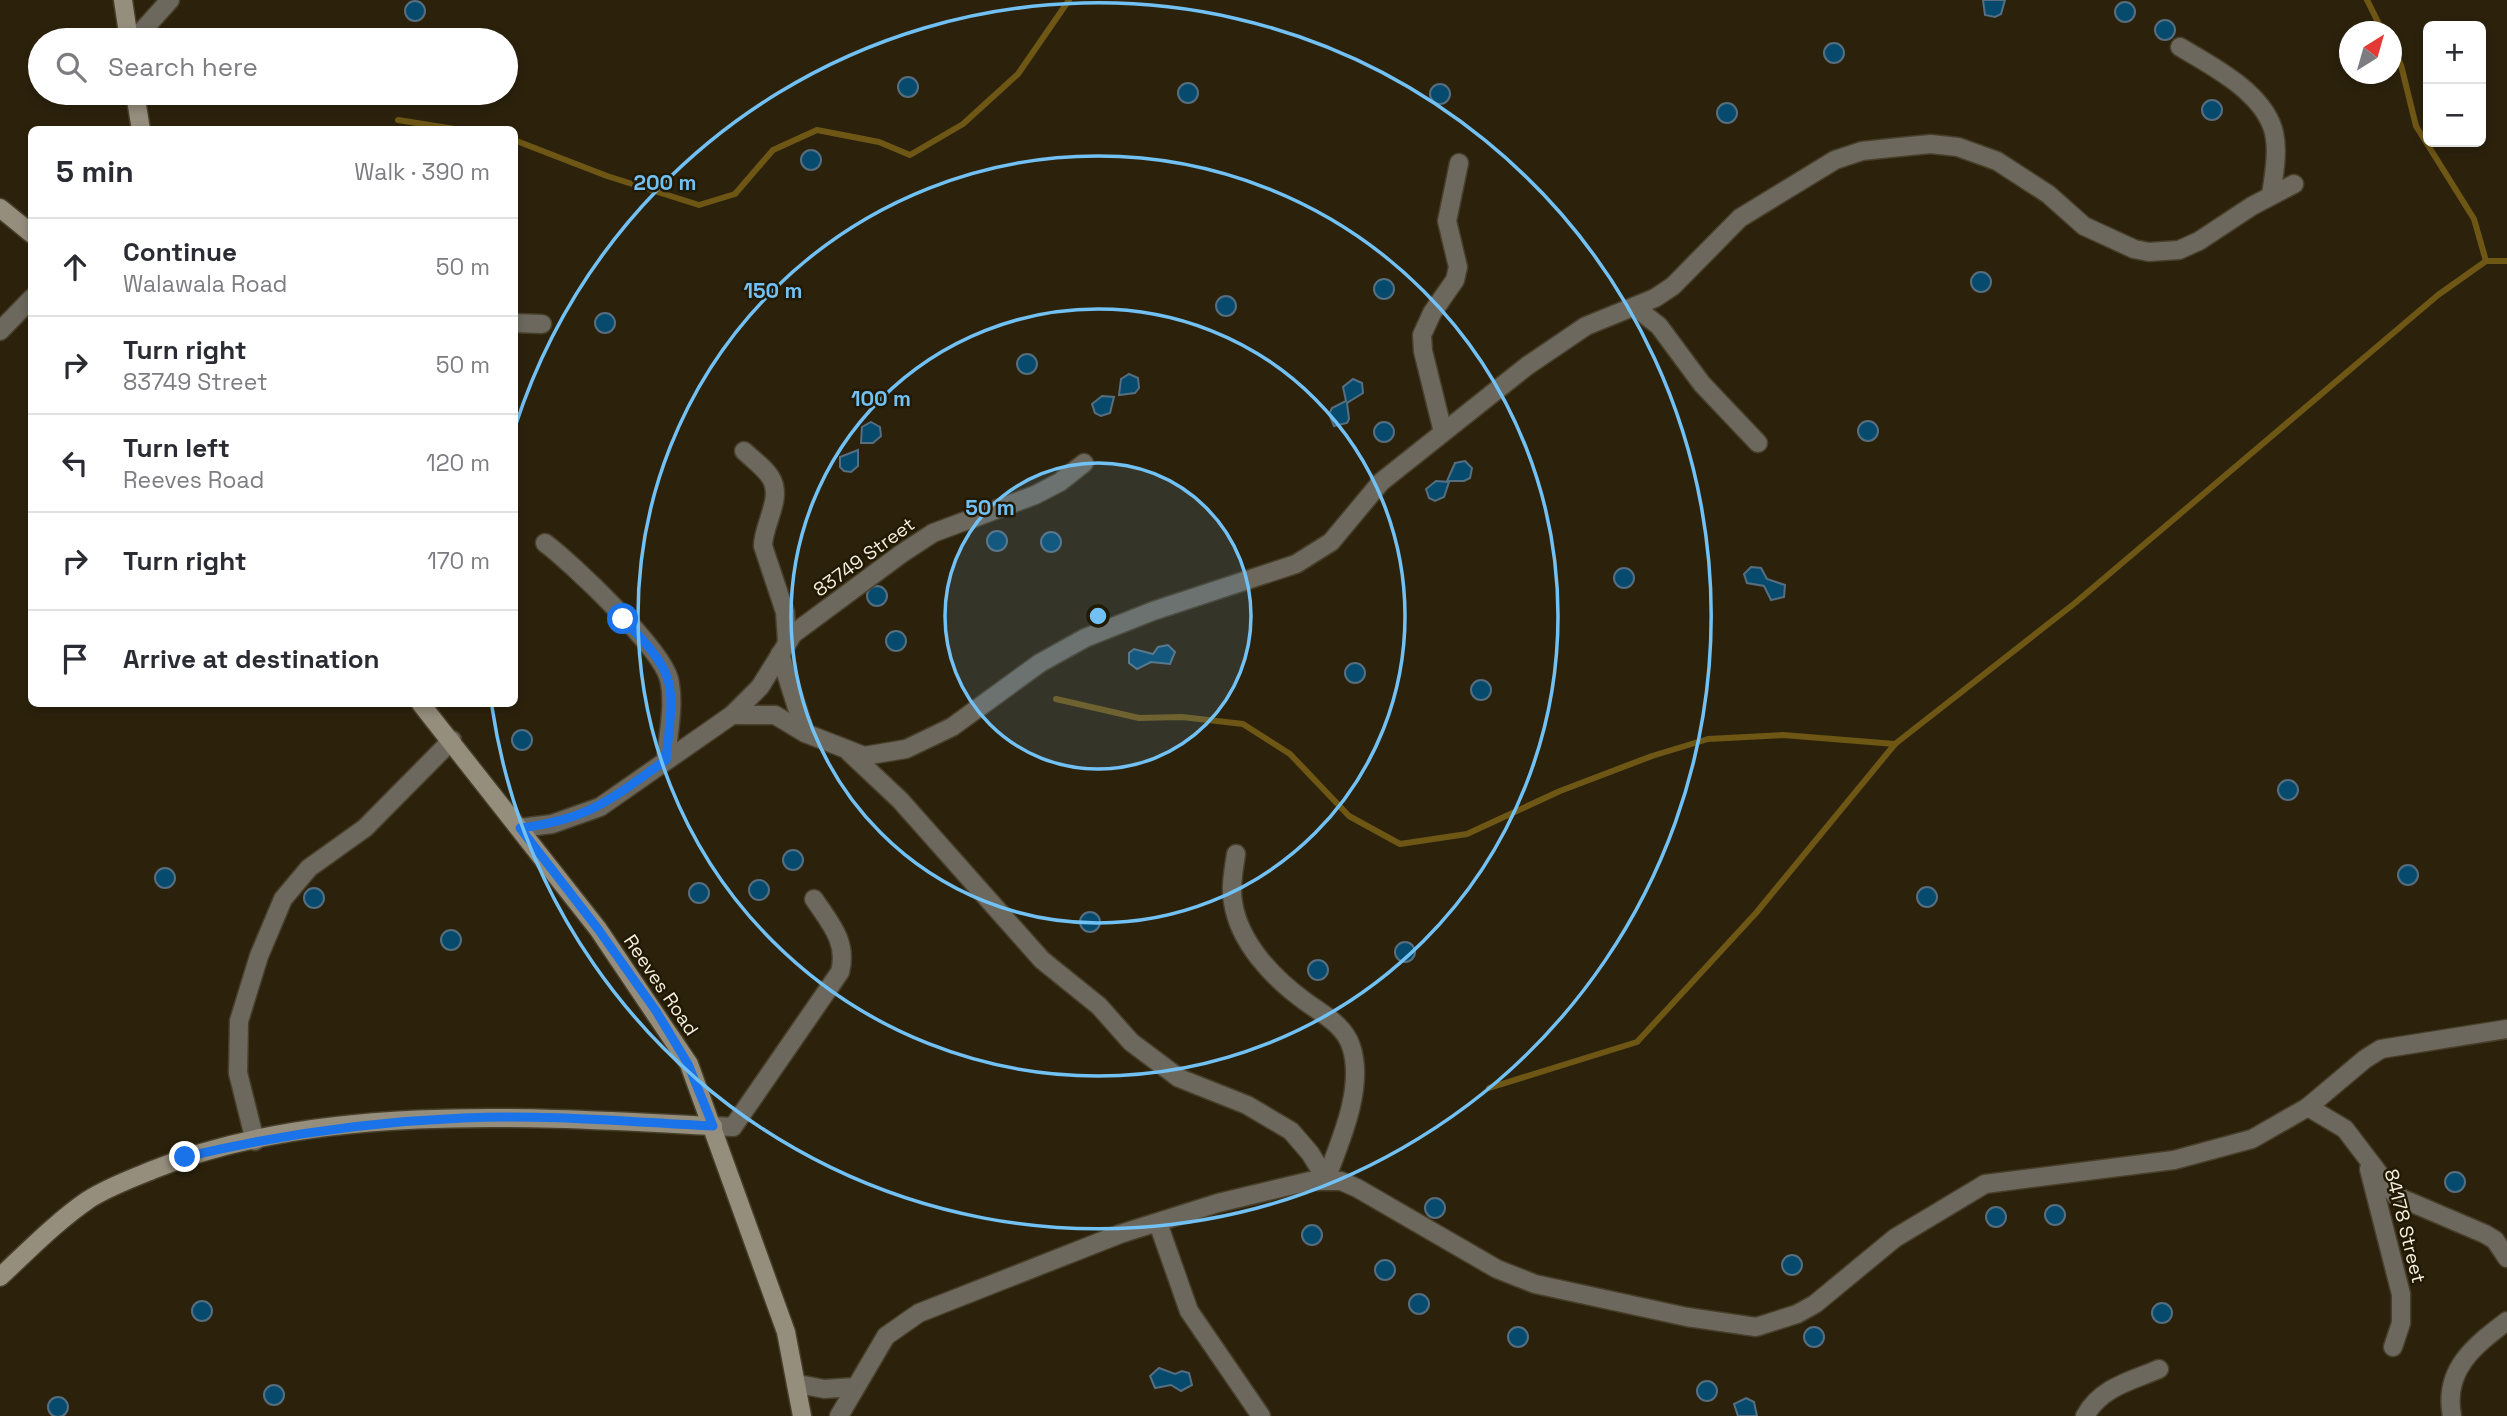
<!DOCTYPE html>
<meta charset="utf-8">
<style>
:root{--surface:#fff;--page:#f2f2f3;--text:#2b2b33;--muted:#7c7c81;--line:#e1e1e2}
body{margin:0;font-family:"Space Grotesk",sans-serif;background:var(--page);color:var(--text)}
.controls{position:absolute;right:21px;top:21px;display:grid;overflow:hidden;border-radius:10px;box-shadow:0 4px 10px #0003}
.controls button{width:63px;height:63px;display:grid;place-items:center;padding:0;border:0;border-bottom:2px solid var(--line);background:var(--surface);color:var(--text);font:35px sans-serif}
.compass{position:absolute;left:2339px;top:21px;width:63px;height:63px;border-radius:50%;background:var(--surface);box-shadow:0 4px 10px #0003;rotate:37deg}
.stop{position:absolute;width:21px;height:21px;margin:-16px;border:5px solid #1a73e8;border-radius:50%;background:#fff}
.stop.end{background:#1a73e8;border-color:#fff;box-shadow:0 2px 7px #0008}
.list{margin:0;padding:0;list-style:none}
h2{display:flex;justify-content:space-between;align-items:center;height:91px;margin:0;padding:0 28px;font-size:30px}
h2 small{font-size:23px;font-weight:400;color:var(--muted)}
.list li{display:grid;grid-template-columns:46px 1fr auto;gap:21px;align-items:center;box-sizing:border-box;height:98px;padding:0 28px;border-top:2px solid var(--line)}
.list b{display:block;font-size:26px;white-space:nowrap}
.list p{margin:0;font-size:23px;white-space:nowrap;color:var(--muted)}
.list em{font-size:23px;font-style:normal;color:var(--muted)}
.icon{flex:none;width:38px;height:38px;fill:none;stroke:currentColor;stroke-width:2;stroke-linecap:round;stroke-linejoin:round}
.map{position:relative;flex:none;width:2507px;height:1416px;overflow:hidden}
.search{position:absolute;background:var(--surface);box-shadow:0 4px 10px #0003;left:28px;top:28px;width:490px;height:77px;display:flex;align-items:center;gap:18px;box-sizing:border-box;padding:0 24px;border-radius:38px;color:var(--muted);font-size:26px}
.panel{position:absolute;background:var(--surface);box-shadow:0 4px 10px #0003;left:28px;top:126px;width:490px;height:581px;border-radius:10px}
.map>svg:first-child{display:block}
</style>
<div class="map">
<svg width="2507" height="1416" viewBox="0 0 2507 1416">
<rect width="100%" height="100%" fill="#2c220c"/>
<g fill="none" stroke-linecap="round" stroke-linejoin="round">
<g stroke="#6e5615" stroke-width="6">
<polyline points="2367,0 2383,32"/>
<polyline points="2392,47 2401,65 2416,126 2474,219 2486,261"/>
<polyline points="398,120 461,130"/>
<polyline points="514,140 607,176 699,205 735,194 773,150 817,130 879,142 910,155 963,124 1018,74 1069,0"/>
<polyline points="1056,699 1139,718 1182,717 1243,724 1290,754 1349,816 1400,844 1467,834 1560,791 1652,756 1708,739 1783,735 1895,744"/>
<polyline points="1489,1088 1637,1042 1756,913 1895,744 2075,603 2438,295 2486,261 2507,261"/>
</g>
</g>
<g fill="#064b6e" stroke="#566e7f" stroke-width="2">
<polygon points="1983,0 2005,0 2001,14 1995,17 1985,15"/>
<circle cx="415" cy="11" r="10"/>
<circle cx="2125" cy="12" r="10"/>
<circle cx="2165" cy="30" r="10"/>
<circle cx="1834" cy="53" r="10"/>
<circle cx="908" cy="87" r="10"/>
<circle cx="1188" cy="93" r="10"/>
<circle cx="1440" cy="94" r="10"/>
<circle cx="2212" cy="110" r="10"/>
<circle cx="1727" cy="113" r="10"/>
<circle cx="811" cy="160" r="10"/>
<circle cx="1981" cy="282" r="10"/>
<circle cx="1384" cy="289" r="10"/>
<circle cx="1226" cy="306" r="10"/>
<circle cx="605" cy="323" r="10"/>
<circle cx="1027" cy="364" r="10"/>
<polygon points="1129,374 1138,378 1139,388 1135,393 1119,395 1121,379"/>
<polygon points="1353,379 1362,383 1363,393 1347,403 1349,419 1347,423 1334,426 1329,414 1332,408 1346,401 1343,387"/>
<polygon points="1102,396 1114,397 1110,413 1101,416 1095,413 1092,404"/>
<circle cx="1868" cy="431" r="10"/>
<circle cx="1384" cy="432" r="10"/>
<polygon points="871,422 880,427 881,436 873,443 861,443 862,427"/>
<polygon points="858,450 858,466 851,472 844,471 840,467 840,457"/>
<polygon points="1465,461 1472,468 1470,478 1464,481 1447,481 1455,463"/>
<polygon points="1436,481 1449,482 1444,497 1435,501 1429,498 1426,489"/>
<circle cx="997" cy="541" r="10"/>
<circle cx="1051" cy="542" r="10"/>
<polygon points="1751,567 1761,568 1767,579 1785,585 1784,597 1771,600 1764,586 1747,583 1744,574"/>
<circle cx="1624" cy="578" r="10"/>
<circle cx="877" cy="596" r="10"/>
<circle cx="896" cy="641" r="10"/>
<polygon points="1168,645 1175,652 1170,664 1151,662 1137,669 1129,663 1129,653 1134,649 1153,654 1158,647"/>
<circle cx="1355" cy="673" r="10"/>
<circle cx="1481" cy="690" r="10"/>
<circle cx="522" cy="740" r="10"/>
<circle cx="2288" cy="790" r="10"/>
<circle cx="793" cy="860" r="10"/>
<circle cx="2408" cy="875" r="10"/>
<circle cx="165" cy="878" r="10"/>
<circle cx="759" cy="890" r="10"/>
<circle cx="699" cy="893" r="10"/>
<circle cx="1927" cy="897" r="10"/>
<circle cx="314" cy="898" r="10"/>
<circle cx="1090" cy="922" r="10"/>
<circle cx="451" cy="940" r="10"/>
<circle cx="1405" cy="952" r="10"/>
<circle cx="1318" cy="970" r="10"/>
<circle cx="2455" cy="1182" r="10"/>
<circle cx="1435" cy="1208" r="10"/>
<circle cx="2055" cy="1215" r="10"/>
<circle cx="1996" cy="1217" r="10"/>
<circle cx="1312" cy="1235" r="10"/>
<circle cx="1792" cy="1265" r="10"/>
<circle cx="1385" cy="1270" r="10"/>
<circle cx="1419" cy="1304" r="10"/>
<circle cx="202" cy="1311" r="10"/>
<circle cx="2162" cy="1313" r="10"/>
<circle cx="1518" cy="1337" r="10"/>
<circle cx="1814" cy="1337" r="10"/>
<polygon points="1159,1368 1175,1374 1182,1371 1189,1373 1192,1385 1181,1391 1171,1385 1155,1388 1150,1376"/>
<circle cx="1707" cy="1391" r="10"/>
<circle cx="274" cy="1395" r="10"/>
<circle cx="58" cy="1407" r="10"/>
<polygon points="1746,1398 1754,1402 1757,1416 1738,1416 1734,1404"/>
</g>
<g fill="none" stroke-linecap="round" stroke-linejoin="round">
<g stroke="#483f2a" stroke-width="21">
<g id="street">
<polyline points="134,40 170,0"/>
<path d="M 2180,47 C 2212,66 2261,91 2273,129 C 2279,149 2274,175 2271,195"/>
<polyline points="1635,307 1659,326 1702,384 1758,443"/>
<polyline points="514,323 542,324"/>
<polyline points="0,331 32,298"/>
<polyline points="1443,432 1423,351 1422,335 1432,313 1455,280 1458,267 1447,221 1459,163"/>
<path d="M 744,451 C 752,459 767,469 772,480 C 782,500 763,525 763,546 L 785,612 L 787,641"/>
<path d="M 545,543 C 573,564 661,648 669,679 C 675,704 668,734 666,760"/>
<polyline points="780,654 805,733"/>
<polyline points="732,715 775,715 805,733 864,756 906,749 952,727 1040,663 1085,638 1153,611 1296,564 1331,542 1381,482 1527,366 1586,326 1655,298 1673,286 1740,218 1835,160 1862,151 1900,147 1931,144 1958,147 1997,161 2048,194 2084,226 2134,249 2149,252 2179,250 2199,241 2252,206 2294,184"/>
<polyline points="849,752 900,800 1042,960 1099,1006 1131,1042 1179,1078 1247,1105 1291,1131 1310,1153 1326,1179"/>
<polyline points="520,828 552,824 600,807 732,715 760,687 793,634 901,554 933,533 1035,495 1060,482 1084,463"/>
<path d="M 1236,854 C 1234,869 1230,886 1233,902 C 1239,943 1274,979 1306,1002 C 1324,1015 1344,1025 1351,1046 C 1365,1087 1340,1142 1326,1179"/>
<polyline points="2308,1107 2345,1129 2396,1196 2485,1234 2495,1240 2507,1258"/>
<path d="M 713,1126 L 733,1127 L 840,972 C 848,942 830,923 814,899"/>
<polyline points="255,1141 238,1073 239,1021 259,956 283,899 309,868 365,828 452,740"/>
<polyline points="2369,1169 2401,1294 2401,1323 2393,1347"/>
<polyline points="1158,1223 1189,1311 1261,1416"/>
<polyline points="798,1384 824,1389 855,1387"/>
<polyline points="839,1416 886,1336 919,1313 1120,1234 1218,1203 1310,1181 1341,1181 1357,1188 1497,1269 1535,1284 1687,1317 1756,1327 1797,1314 1815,1304 1895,1238 1985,1184 2174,1160 2252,1139 2308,1107 2365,1059 2381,1049 2507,1029"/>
<path d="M 2085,1416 C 2101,1387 2131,1381 2159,1369"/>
<path d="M 2452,1416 C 2443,1370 2474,1346 2507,1321"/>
</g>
</g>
<g stroke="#483f2a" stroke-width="21">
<g id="secondary">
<polyline points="123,0 129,40"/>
<polyline points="135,93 141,130"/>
<polyline points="0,208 32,234"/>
<polyline points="421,704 598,929 689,1064 786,1332 802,1416"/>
<path d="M 0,1277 C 28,1251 56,1222 88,1200 C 108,1187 133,1178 155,1169 C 321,1102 537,1117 713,1126"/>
</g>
</g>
<use href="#street" stroke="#6c685d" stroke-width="18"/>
<use href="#secondary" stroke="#968e7d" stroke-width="18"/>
</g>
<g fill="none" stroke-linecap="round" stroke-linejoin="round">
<path stroke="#1a73e8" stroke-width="9" d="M 185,1157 C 277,1135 368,1122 463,1118 C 546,1114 630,1122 713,1126 L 688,1064 L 656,1011 L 598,929 L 520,828 C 590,819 610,800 666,760 C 674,682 679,677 623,619"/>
</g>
<circle cx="1098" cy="616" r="153" fill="#72c1f5" fill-opacity=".12"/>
<g fill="none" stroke="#72c1f5" stroke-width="3.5">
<circle cx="1098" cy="616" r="153"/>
<circle cx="1098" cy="616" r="307"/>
<circle cx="1098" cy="616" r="460"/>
<path d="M515 427A613 613 0 1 1 492 707"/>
</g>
<g text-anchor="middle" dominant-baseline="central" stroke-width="5" stroke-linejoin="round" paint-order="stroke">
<g font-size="19" fill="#f5efe1" stroke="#221903">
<text transform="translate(864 557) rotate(-36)">83749 Street</text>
<text transform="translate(661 985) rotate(56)">Reeves Road</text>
<text transform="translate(2405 1226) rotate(76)">84178 Street</text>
</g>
</g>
<circle cx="1098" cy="616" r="10" fill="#72c1f5" stroke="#221903" stroke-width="3.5"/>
<g font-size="21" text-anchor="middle" font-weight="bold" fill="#72c1f5" stroke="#221903" stroke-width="5" stroke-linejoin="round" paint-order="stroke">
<text x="665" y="190">200 m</text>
<text x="773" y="298">150 m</text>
<text x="881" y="406">100 m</text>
<text x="990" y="515">50 m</text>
</g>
</svg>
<div class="controls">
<button>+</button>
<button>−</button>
</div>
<svg class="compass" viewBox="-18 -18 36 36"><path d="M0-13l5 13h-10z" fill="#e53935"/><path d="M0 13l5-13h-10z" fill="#7c7c81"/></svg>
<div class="stop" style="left:623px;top:619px"></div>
<div class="stop end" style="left:185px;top:1157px"></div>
<div class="search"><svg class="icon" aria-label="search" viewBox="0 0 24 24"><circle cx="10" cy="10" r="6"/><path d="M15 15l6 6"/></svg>Search here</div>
<section class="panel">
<h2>5 min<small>Walk · 390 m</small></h2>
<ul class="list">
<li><svg class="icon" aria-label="ahead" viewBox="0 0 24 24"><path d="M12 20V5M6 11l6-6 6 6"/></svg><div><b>Continue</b><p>Walawala Road</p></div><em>50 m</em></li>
<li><svg class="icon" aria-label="right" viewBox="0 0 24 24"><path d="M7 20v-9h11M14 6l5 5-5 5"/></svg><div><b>Turn right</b><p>83749 Street</p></div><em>50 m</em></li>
<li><svg class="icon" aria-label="left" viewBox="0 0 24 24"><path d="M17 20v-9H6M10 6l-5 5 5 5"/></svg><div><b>Turn left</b><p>Reeves Road</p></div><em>120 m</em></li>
<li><svg class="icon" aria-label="right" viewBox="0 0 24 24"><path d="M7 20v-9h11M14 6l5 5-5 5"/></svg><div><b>Turn right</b></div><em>170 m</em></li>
<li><svg class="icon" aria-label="arrive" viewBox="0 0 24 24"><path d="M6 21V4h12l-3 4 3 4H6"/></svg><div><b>Arrive at destination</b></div></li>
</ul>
</section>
</div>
